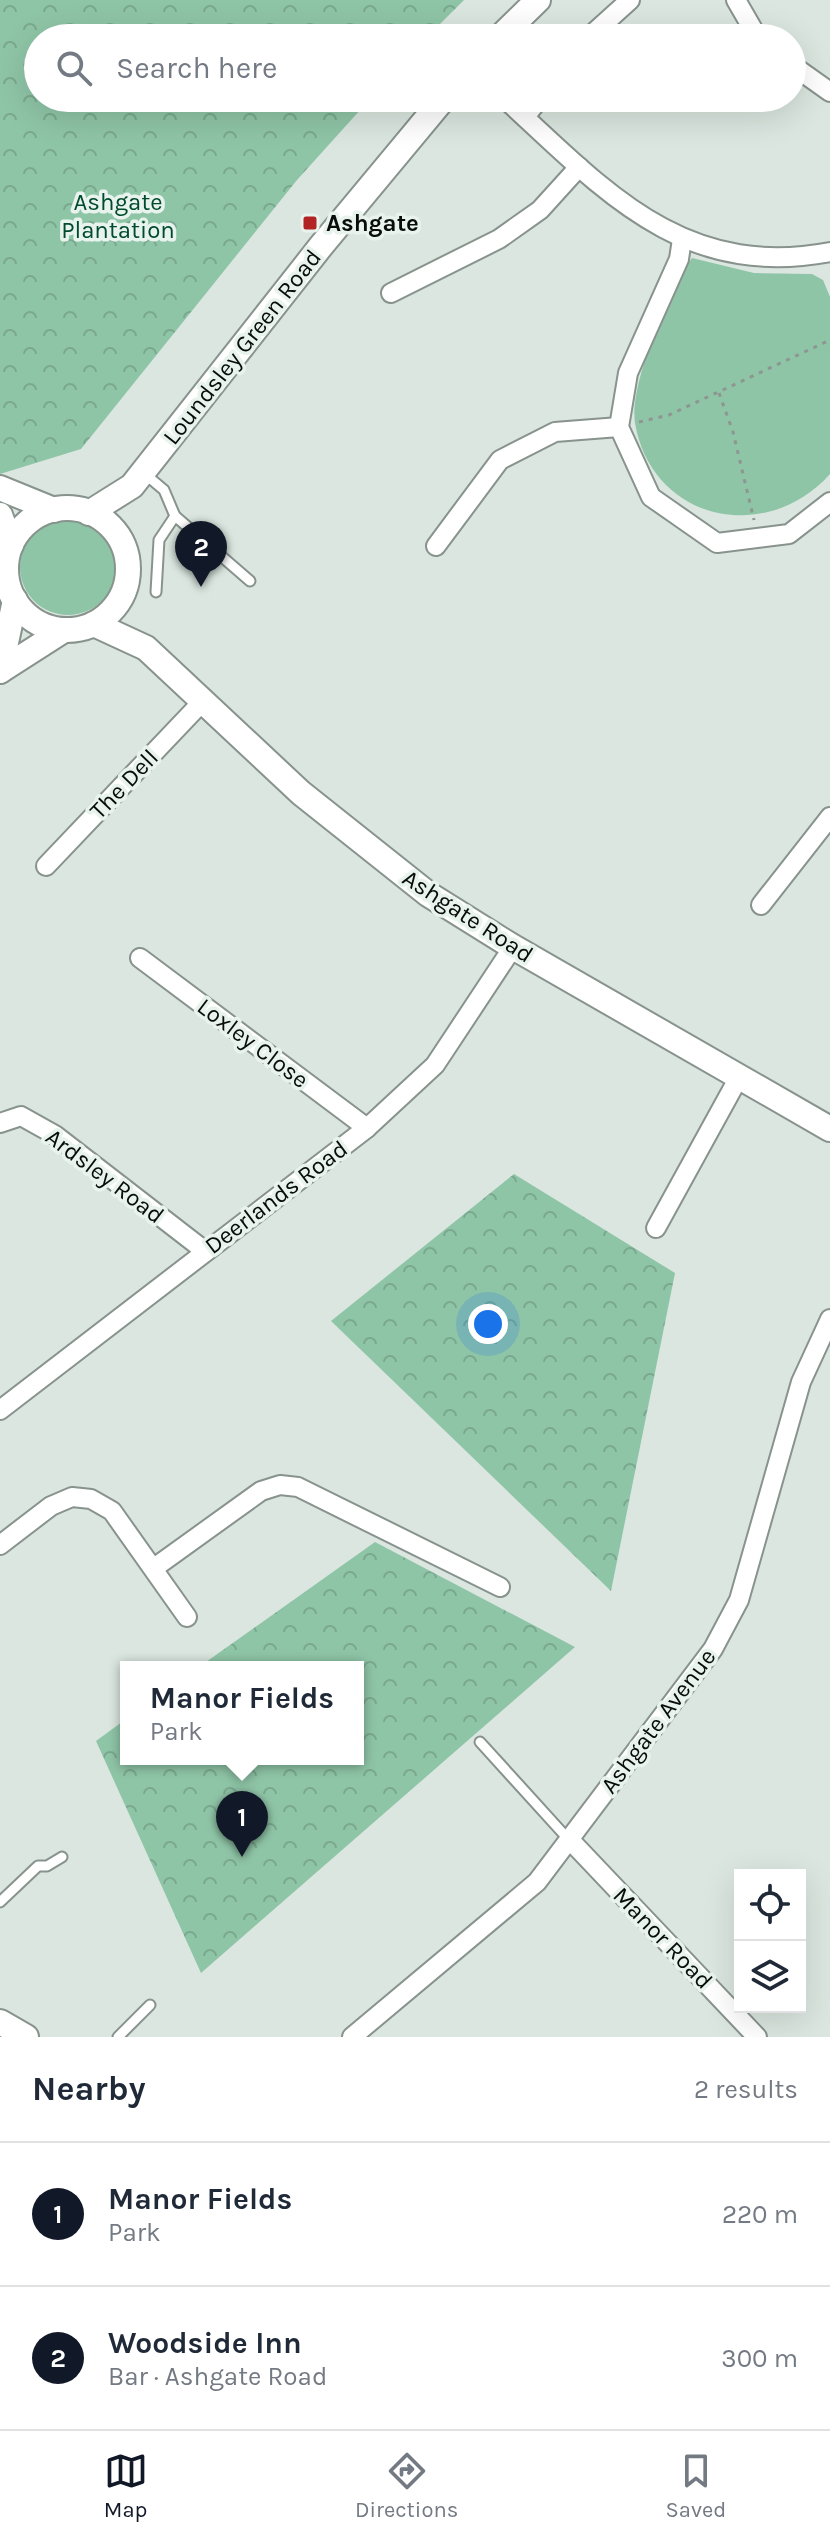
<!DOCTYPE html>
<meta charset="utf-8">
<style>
:root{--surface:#fff;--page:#f6f6f7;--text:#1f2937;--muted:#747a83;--line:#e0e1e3;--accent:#111827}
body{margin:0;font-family:Karla,sans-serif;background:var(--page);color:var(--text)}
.controls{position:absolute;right:24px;bottom:24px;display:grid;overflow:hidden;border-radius:0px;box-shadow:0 8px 32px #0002}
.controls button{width:72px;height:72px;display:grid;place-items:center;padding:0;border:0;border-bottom:2px solid var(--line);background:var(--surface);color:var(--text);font:40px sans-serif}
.you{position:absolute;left:488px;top:1324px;width:28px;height:28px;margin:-20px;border:6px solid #fff;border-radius:50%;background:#1a73e8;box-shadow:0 0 0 12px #1a73e833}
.badge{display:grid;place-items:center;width:52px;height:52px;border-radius:50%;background:var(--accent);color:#fff;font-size:26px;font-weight:700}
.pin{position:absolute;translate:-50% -66px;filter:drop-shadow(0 2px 4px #0008)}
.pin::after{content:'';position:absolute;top:42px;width:28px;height:24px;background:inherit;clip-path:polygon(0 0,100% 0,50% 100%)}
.popup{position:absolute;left:120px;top:1661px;width:244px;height:104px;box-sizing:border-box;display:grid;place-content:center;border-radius:0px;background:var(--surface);filter:drop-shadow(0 2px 6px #0005);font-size:26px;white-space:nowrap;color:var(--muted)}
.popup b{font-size:30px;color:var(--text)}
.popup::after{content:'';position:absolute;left:50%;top:100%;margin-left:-16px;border:16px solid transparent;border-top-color:var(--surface)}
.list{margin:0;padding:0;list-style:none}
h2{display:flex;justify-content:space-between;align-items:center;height:104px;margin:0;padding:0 32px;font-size:34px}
h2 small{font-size:26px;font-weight:400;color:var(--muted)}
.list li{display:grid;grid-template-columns:52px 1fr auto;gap:24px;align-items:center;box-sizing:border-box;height:144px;padding:0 32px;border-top:2px solid var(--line)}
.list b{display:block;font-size:30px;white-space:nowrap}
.list p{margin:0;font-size:26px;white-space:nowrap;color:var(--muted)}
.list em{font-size:26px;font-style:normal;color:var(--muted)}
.icon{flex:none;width:44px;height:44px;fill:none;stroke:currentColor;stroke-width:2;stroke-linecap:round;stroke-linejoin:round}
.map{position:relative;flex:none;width:830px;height:2037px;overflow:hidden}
.search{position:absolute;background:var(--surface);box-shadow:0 8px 32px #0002;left:24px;right:24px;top:24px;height:88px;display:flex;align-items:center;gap:20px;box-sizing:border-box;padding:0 28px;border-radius:44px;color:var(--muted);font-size:30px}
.sheet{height:392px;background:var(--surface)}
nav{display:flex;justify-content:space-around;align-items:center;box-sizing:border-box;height:112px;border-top:2px solid var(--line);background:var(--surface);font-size:22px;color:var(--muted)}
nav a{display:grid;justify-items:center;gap:4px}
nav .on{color:var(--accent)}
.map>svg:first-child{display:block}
</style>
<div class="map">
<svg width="830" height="2037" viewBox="0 0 830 2037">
<defs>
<pattern id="forest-crowns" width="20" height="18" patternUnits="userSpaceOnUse" patternTransform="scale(2)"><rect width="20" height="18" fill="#8fc5a7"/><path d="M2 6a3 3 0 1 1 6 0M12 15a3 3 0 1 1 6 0" fill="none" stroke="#7aa88e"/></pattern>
</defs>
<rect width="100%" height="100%" fill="#dae6df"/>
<g fill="#8fc5a7">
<path d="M 692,258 L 754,273 L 812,274 L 823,280 L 830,297 L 830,474 C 767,545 652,522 635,423 C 629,384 670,289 692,258 Z"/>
<circle cx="68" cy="567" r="48"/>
</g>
<g fill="url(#forest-crowns)">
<polygon points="0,0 464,0 426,38 38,38 38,98 371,98 297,180 81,449 0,474"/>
<polygon points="514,1174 675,1273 611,1591 331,1321"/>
<polygon points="375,1542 575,1647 201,1973 96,1741 126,1719 126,1759 358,1759 358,1667 199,1667"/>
</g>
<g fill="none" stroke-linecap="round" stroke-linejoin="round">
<g stroke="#87938c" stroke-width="13">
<g id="lane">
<polyline points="145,474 164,490 175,516"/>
<polyline points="156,592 159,540 175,516 250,581"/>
<polyline points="480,1742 569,1840"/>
<polyline points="0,1902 38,1866 47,1866 62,1857"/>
<polyline points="118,2037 150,2005"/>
</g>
</g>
<g stroke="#87938c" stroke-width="22">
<g id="street">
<polyline points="736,0 758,38"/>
<polyline points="588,38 630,0"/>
<polyline points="792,65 830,92"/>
<path d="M 504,98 C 604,190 682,280 830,252"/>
<polyline points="525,117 540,98"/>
<polyline points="682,239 679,259 628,373 619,427 651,497 717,543 789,534 830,502"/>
<polyline points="391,293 499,239 540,210 579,167"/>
<polyline points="436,546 500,460 555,432 619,427"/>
<polyline points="46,866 203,701"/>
<polyline points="761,905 830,817"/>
<polyline points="140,958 367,1128"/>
<polyline points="0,1123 21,1116 55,1135 205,1251"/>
<polyline points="656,1228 739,1077"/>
<polyline points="0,1410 367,1128 435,1065 513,947"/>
<polyline points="0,1545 51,1506 72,1497 91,1499 112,1511 187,1617"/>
<polyline points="154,1568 261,1491 280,1485 298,1487 500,1587"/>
<polyline points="570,1840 757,2037"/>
<polyline points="352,2037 537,1882 713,1649 739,1600 801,1382 830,1319"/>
</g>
</g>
<g stroke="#87938c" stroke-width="28">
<g id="secondary">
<polyline points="499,38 538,0"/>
<polyline points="0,488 54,510"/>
<circle cx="67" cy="569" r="61"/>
<polyline points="89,513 132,486 321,246 444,98"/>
<polyline points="0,515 11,545"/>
<polyline points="94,624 146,648 301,793 428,894 513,947 830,1129"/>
<polyline points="0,671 64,630"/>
<polyline points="0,671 15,600"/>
<polyline points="0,2022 26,2037"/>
</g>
</g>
<g stroke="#8d9691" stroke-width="3" stroke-dasharray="4 6" stroke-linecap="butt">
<polyline points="719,393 733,432 754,520"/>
<polyline points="639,422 669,415 830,340"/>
</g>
<use href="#lane" stroke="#fff" stroke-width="9"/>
<use href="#street" stroke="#fff" stroke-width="18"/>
<use href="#secondary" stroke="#fff" stroke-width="24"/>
</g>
<rect fill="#b32323" stroke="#e7f3ec" stroke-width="3" x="302" y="215" width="16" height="16" rx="4"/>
<g text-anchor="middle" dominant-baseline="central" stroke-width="7" stroke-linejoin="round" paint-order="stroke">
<g font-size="24" fill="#004b2e" stroke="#e7f3ec">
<text x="118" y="202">Ashgate<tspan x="118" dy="28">Plantation</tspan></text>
</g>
<g font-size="24" font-weight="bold" fill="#080c0a" stroke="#e7f3ec" text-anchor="start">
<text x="326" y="223">Ashgate</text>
</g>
<g font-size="24" fill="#080c0a" stroke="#e7f3ec">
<text transform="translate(242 347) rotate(-52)">Loundsley Green Road</text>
<text transform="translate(124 784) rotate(-46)">The Dell</text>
<text transform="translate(468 916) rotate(33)">Ashgate Road</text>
<text transform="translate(253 1043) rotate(37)">Loxley Close</text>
<text transform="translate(105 1176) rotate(37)">Ardsley Road</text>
<text transform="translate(276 1197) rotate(-37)">Deerlands Road</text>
<text transform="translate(658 1721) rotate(-53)">Ashgate Avenue</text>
<text transform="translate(663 1938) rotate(46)">Manor Road</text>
</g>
</g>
</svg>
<div class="controls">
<button><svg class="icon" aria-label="locate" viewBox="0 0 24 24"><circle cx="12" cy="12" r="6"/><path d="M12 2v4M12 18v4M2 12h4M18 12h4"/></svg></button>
<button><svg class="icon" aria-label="layers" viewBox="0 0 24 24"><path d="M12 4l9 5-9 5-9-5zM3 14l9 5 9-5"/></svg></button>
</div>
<div class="you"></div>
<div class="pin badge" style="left:242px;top:1857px">1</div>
<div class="popup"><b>Manor Fields</b>Park</div>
<div class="pin badge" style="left:201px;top:587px">2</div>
<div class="search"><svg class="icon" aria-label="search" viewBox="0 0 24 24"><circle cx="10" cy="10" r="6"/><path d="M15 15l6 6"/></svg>Search here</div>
</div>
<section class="sheet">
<h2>Nearby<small>2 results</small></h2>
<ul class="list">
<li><span class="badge">1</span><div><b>Manor Fields</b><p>Park</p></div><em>220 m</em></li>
<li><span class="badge">2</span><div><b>Woodside Inn</b><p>Bar · Ashgate Road</p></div><em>300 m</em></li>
</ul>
</section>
<nav>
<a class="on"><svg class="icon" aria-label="map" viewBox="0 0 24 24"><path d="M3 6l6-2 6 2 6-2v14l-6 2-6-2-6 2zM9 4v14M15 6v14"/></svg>Map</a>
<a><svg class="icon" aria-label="directions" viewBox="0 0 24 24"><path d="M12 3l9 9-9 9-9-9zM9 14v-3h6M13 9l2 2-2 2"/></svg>Directions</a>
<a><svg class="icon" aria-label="saved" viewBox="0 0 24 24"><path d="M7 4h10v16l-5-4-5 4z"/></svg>Saved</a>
</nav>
